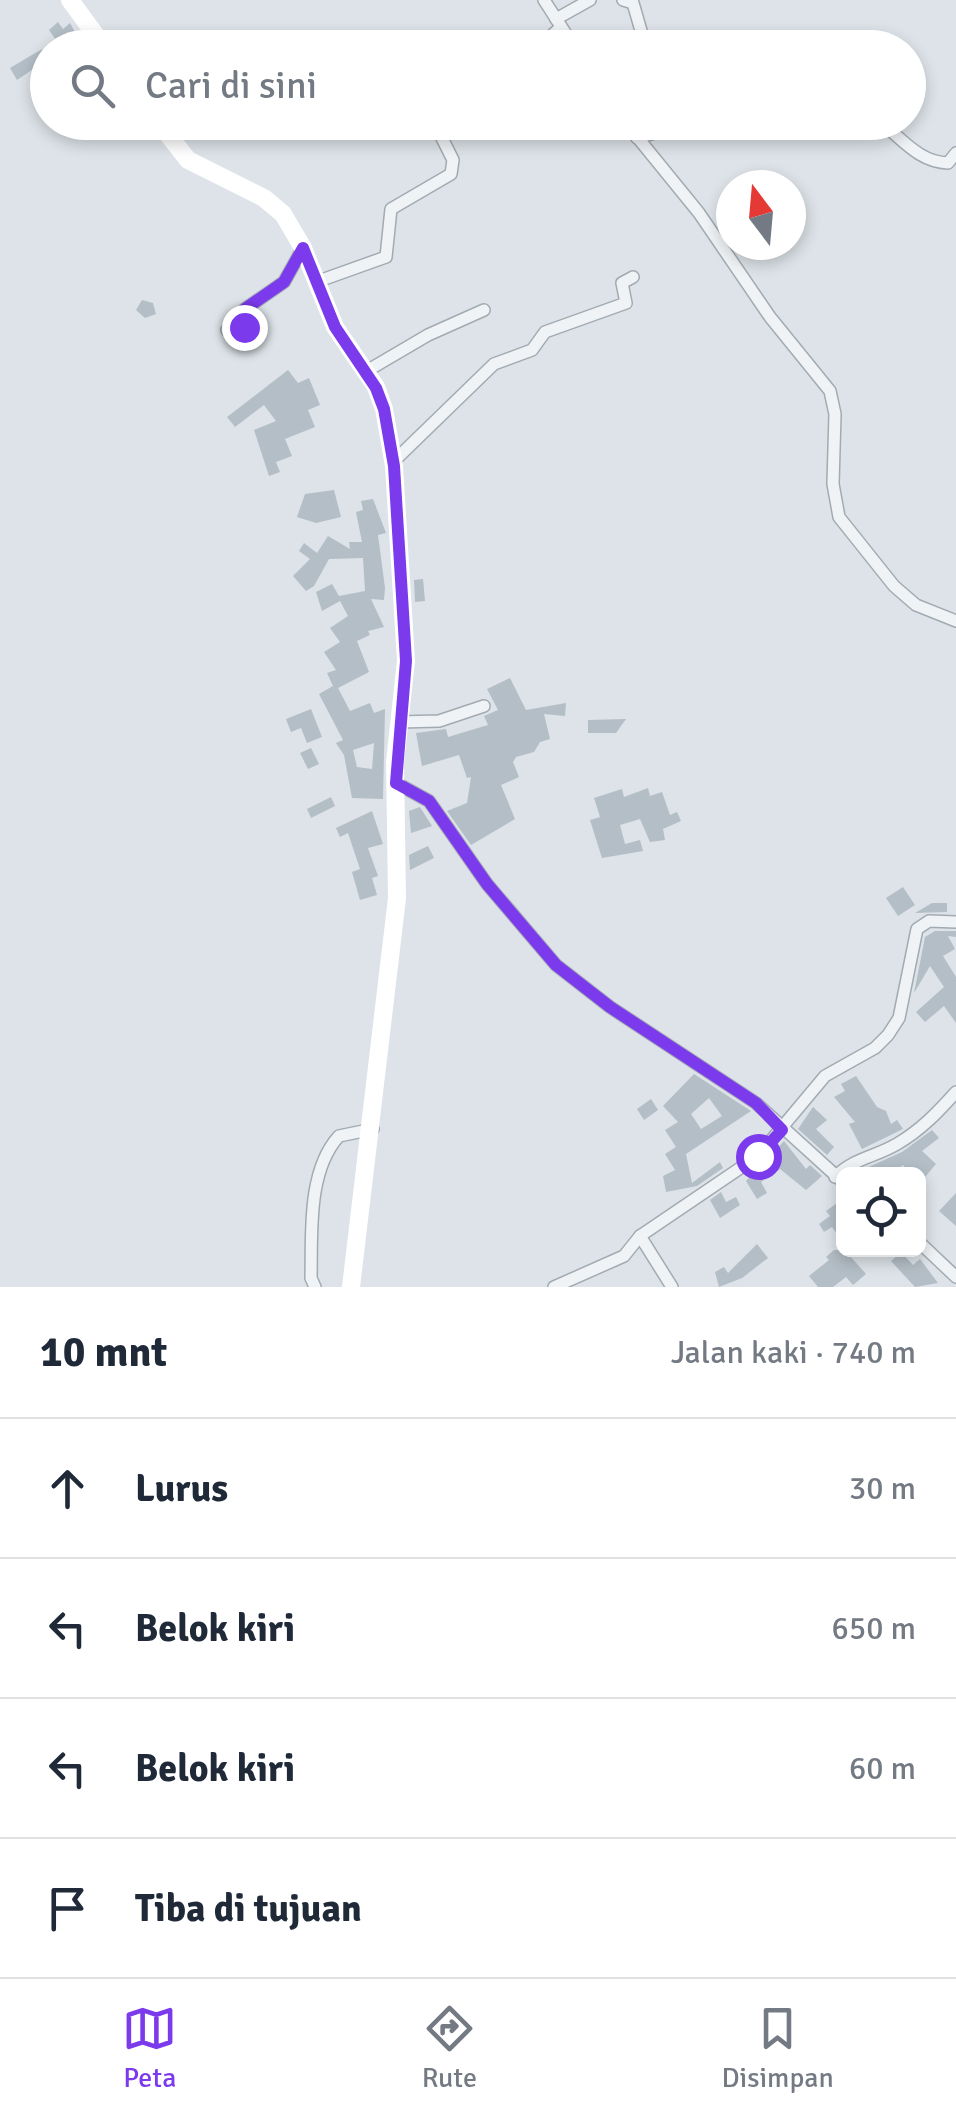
<!DOCTYPE html>
<html lang="id">
<meta charset="utf-8">
<style>
:root{--surface:#fff;--page:#f2f2f3;--text:#1f2937;--muted:#747a83;--line:#e0e1e3;--accent:#7c3aed}
body{margin:0;font-family:Signika,sans-serif;background:var(--page);color:var(--text)}
.controls{position:absolute;right:30px;bottom:30px;display:grid;overflow:hidden;border-radius:15px;box-shadow:0 5px 15px #0003}
.controls button{width:90px;height:90px;display:grid;place-items:center;padding:0;border:0;border-bottom:2px solid var(--line);background:var(--surface);color:var(--text);font:50px sans-serif}
.compass{position:absolute;left:716px;top:170px;width:90px;height:90px;border-radius:50%;background:var(--surface);box-shadow:0 5px 15px #0003;rotate:344deg}
.stop{position:absolute;width:30px;height:30px;margin:-22px;border:8px solid #7c3aed;border-radius:50%;background:#fff}
.stop.end{background:#7c3aed;border-color:#fff;box-shadow:0 2px 10px #0008}
.list{margin:0;padding:0;list-style:none}
h2{display:flex;justify-content:space-between;align-items:center;height:130px;margin:0;padding:0 40px;font-size:42px}
h2 small{font-size:32px;font-weight:400;color:var(--muted)}
.list li{display:grid;grid-template-columns:65px 1fr auto;gap:30px;align-items:center;box-sizing:border-box;height:140px;padding:0 40px;border-top:2px solid var(--line)}
.list b{display:block;font-size:38px;white-space:nowrap}
.list em{font-size:32px;font-style:normal;color:var(--muted)}
.icon{flex:none;width:55px;height:55px;fill:none;stroke:currentColor;stroke-width:2;stroke-linecap:round;stroke-linejoin:round}
.map{position:relative;flex:none;width:956px;height:1287px;overflow:hidden}
.search{position:absolute;background:var(--surface);box-shadow:0 5px 15px #0003;left:30px;right:30px;top:30px;height:110px;display:flex;align-items:center;gap:25px;box-sizing:border-box;padding:0 35px;border-radius:55px;color:var(--muted);font-size:38px}
.sheet{height:690px;background:var(--surface)}
nav{display:flex;justify-content:space-around;align-items:center;box-sizing:border-box;height:140px;border-top:2px solid var(--line);background:var(--surface);font-size:28px;color:var(--muted)}
nav a{display:grid;justify-items:center;gap:5px}
nav .on{color:var(--accent)}
.map>svg:first-child{display:block}
</style>
<div class="map">
<svg width="956" height="1287" viewBox="0 0 956 1287">
<rect width="100%" height="100%" fill="#dde3e8"/>
<g fill="#b4bec6" fill-rule="evenodd">
<polygon points="58,22 63,29 70,23 76,34 61,47 49,30"/>
<polygon points="42,49 48,59 17,80 10,68"/>
<polygon points="142,300 153,303 156,314 145,318 136,310"/>
<polygon points="288,370 298,383 309,378 320,405 308,410 315,427 285,439 292,456 276,462 280,472 269,476 254,430 276,421 264,405 235,427 227,417"/>
<polygon points="334,490 341,517 316,523 297,517 305,494"/>
<path d="M 373,499 L 386,533 L 378,535 L 385,588 L 384,600 L 371,599 L 384,627 L 368,631 L 370,635 L 357,641 L 369,672 L 338,688 L 350,711 L 370,703 L 374,713 L 385,709 L 383,799 L 352,798 L 344,755 L 336,743 L 343,740 L 319,694 L 333,686 L 327,673 L 336,670 L 324,652 L 340,642 L 330,628 L 348,616 L 340,601 L 322,611 L 316,592 L 332,584 L 339,596 L 365,591 L 363,558 L 329,559 L 314,586 L 306,591 L 293,576 L 310,559 L 299,551 L 304,543 L 317,553 L 328,536 L 350,549 L 349,542 L 362,542 L 356,512 L 363,510 L 361,501 ZM 374,743 L 372,769 L 357,767 L 353,750 Z"/>
<polygon points="423,579 425,601 415,602 414,580"/>
<polygon points="510,678 526,710 566,703 565,716 544,714 550,739 540,742 534,752 516,757 513,762 519,777 501,785 515,819 471,845 447,811 467,803 471,777 467,778 459,755 422,766 416,733 446,729 448,737 488,725 484,716 498,710 487,689"/>
<polygon points="311,709 322,737 307,743 301,728 291,732 286,719"/>
<polygon points="626,719 616,733 588,733 588,720"/>
<polygon points="311,748 319,764 308,769 300,753"/>
<polygon points="648,788 650,796 662,792 670,815 677,812 681,821 663,829 665,840 650,842 640,819 620,825 625,844 640,840 643,851 602,858 590,820 600,817 594,798 622,789 624,797"/>
<polygon points="331,797 335,806 311,818 307,809"/>
<polygon points="420,807 432,826 411,833 409,811"/>
<polygon points="372,811 383,844 368,848 378,876 372,878 377,895 360,900 352,872 360,869 348,833 340,837 336,828"/>
<polygon points="428,846 434,858 410,870 409,855"/>
<polygon points="903,887 915,905 898,916 886,898"/>
<polygon points="932,903 947,903 947,912 915,913"/>
<polygon points="935,931 956,931 956,937 948,936 955,949 943,956 956,977 956,1023 944,1006 925,1022 916,1012 944,987 930,966 914,993 925,937"/>
<path d="M 694,1074 L 751,1111 L 686,1154 L 692,1183 L 720,1162 L 723,1168 L 697,1186 L 666,1192 L 663,1176 L 675,1170 L 665,1154 L 676,1147 L 665,1130 L 678,1122 L 663,1106 ZM 709,1098 L 722,1116 L 701,1129 L 691,1114 Z"/>
<polygon points="856,1076 877,1107 886,1111 891,1124 897,1120 903,1129 862,1149 849,1124 855,1122 834,1097 845,1091 841,1084"/>
<polygon points="651,1099 658,1110 644,1120 637,1109"/>
<polygon points="813,1107 827,1120 816,1129 834,1147 827,1155 798,1129"/>
<polygon points="932,1130 939,1138 922,1151 936,1164 925,1177 917,1169 910,1174 903,1165 891,1174 853,1174 902,1152"/>
<polygon points="784,1141 806,1169 810,1165 822,1176 806,1190 780,1169 761,1182 767,1193 757,1199 746,1181"/>
<polygon points="721,1192 726,1202 736,1197 740,1205 720,1218 710,1200"/>
<polygon points="956,1193 956,1226 939,1211"/>
<polygon points="844,1198 839,1213 844,1230 837,1234 832,1227 824,1232 819,1224 830,1216 826,1211"/>
<polygon points="757,1244 768,1258 742,1278 719,1287 715,1272 724,1267 728,1273"/>
<polygon points="834,1250 858,1250 850,1256 866,1274 853,1285 846,1277 833,1287 818,1287 809,1276 829,1260 826,1257"/>
<polygon points="901,1252 913,1265 920,1259 938,1283 915,1287 891,1261"/>
</g>
<g fill="none" stroke-linecap="round" stroke-linejoin="round">
<g stroke="#a2abb2" stroke-width="14">
<g id="street">
<polyline points="544,0 575,48"/>
<polyline points="623,0 633,3 646,48"/>
<polyline points="556,19 590,0"/>
<polyline points="538,48 561,27"/>
<polyline points="745,48 750,48"/>
<polyline points="625,122 699,213 770,317 830,391 835,414 833,484 839,517 894,586 916,605 956,621"/>
<path d="M 861,122 L 868,129 L 884,125 C 904,141 920,162 948,163 L 956,153"/>
<polyline points="637,138 693,122"/>
<polyline points="316,282 386,257 391,209 451,174 453,160 434,122"/>
<polyline points="227,330 246,326 245,309 284,282 303,248"/>
<polyline points="365,372 428,335 484,310"/>
<polyline points="393,462 494,364 532,350 545,332 626,303 622,283 633,277"/>
<polyline points="399,722 439,721 484,706"/>
<polyline points="396,783 429,801 487,884 556,965 610,1007 756,1103 844,1183"/>
<path d="M 835,1177 C 854,1158 875,1157 897,1144 C 921,1130 938,1112 956,1092"/>
<polyline points="640,1236 672,1287"/>
<polyline points="918,1241 956,1277"/>
<path d="M 315,1287 L 311,1278 C 312,1234 307,1171 339,1136 L 373,1129"/>
<polyline points="554,1287 624,1256 640,1236 758,1156 825,1076 875,1048 888,1035 899,1018 917,929 929,921 956,922"/>
</g>
</g>
<use href="#street" stroke="#f0f3f6" stroke-width="11"/>
<g stroke="#fff" stroke-width="18">
<polyline points="70,0 105,48"/>
<polyline points="158,122 188,160 264,198 283,214 303,248 335,327 376,387 384,409 394,466 406,661 395,762 397,898 351,1287"/>
</g>
</g>
<g fill="none" stroke-linecap="round" stroke-linejoin="round">
<polyline stroke="#7c3aed" stroke-width="12" points="244,327 245,309 284,282 303,248 335,327 376,388 384,409 394,466 406,661 396,783 429,801 487,884 556,965 610,1007 756,1103 782,1130 758,1156"/>
</g>
</svg>
<div class="controls">
<button><svg class="icon" aria-label="locate" viewBox="0 0 24 24"><circle cx="12" cy="12" r="6"/><path d="M12 2v4M12 18v4M2 12h4M18 12h4"/></svg></button>
</div>
<svg class="compass" viewBox="-18 -18 36 36"><path d="M0-13l5 13h-10z" fill="#e53935"/><path d="M0 13l5-13h-10z" fill="#747a83"/></svg>
<div class="stop" style="left:758px;top:1156px"></div>
<div class="stop end" style="left:244px;top:327px"></div>
<div class="search"><svg class="icon" aria-label="search" viewBox="0 0 24 24"><circle cx="10" cy="10" r="6"/><path d="M15 15l6 6"/></svg>Cari di sini</div>
</div>
<section class="sheet">
<h2>10 mnt<small>Jalan kaki · 740 m</small></h2>
<ul class="list">
<li><svg class="icon" aria-label="ahead" viewBox="0 0 24 24"><path d="M12 20V5M6 11l6-6 6 6"/></svg><div><b>Lurus</b></div><em>30 m</em></li>
<li><svg class="icon" aria-label="left" viewBox="0 0 24 24"><path d="M17 20v-9H6M10 6l-5 5 5 5"/></svg><div><b>Belok kiri</b></div><em>650 m</em></li>
<li><svg class="icon" aria-label="left" viewBox="0 0 24 24"><path d="M17 20v-9H6M10 6l-5 5 5 5"/></svg><div><b>Belok kiri</b></div><em>60 m</em></li>
<li><svg class="icon" aria-label="arrive" viewBox="0 0 24 24"><path d="M6 21V4h12l-3 4 3 4H6"/></svg><div><b>Tiba di tujuan</b></div></li>
</ul>
</section>
<nav>
<a class="on"><svg class="icon" aria-label="map" viewBox="0 0 24 24"><path d="M3 6l6-2 6 2 6-2v14l-6 2-6-2-6 2zM9 4v14M15 6v14"/></svg>Peta</a>
<a><svg class="icon" aria-label="directions" viewBox="0 0 24 24"><path d="M12 3l9 9-9 9-9-9zM9 14v-3h6M13 9l2 2-2 2"/></svg>Rute</a>
<a><svg class="icon" aria-label="saved" viewBox="0 0 24 24"><path d="M7 4h10v16l-5-4-5 4z"/></svg>Disimpan</a>
</nav>
